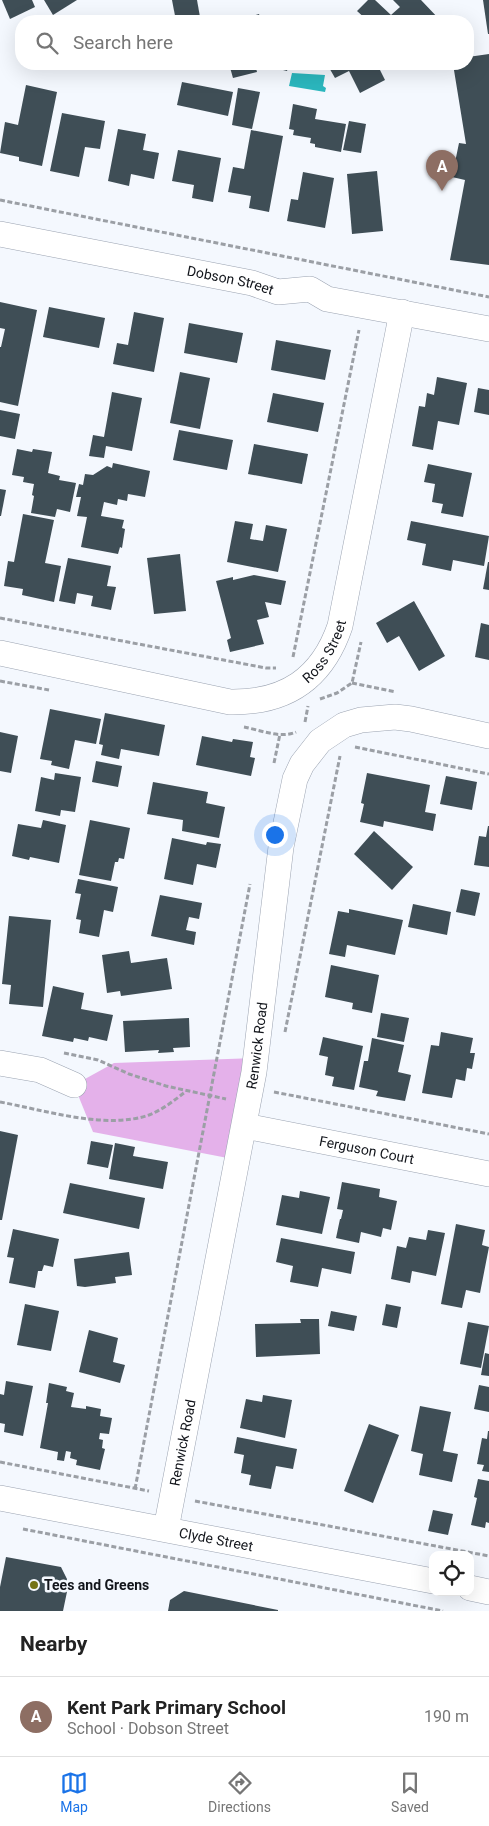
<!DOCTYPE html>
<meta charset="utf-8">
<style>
:root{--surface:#fff;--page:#f2f2f2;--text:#222;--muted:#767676;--line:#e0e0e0;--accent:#1a73e8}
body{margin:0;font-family:Roboto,sans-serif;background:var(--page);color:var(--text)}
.controls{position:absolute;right:15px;bottom:15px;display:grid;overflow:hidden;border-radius:10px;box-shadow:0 5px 20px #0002}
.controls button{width:45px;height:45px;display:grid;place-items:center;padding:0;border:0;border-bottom:1px solid var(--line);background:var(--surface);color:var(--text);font:25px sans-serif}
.you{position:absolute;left:274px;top:834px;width:18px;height:18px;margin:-12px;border:4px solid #fff;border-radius:50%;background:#1a73e8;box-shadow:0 0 0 8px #1a73e833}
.badge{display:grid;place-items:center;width:32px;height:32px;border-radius:50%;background:var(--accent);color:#fff;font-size:16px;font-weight:700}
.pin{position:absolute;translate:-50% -41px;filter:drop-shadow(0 1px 2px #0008)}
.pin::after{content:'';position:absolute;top:26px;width:18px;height:15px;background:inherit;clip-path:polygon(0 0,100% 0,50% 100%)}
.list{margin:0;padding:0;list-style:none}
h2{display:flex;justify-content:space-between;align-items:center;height:65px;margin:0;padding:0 20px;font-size:21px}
h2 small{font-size:16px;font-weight:400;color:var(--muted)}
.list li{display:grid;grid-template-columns:32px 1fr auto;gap:15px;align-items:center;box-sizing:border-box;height:80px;padding:0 20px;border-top:1px solid var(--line)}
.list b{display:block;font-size:19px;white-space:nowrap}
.list p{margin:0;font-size:16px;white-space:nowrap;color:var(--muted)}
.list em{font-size:16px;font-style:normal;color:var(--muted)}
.icon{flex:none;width:28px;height:28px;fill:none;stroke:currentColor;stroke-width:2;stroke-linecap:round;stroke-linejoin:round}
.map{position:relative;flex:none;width:489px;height:1611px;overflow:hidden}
.search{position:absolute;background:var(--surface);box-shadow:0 5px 20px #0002;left:15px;right:15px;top:15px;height:55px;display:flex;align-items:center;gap:12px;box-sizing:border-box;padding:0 18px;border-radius:20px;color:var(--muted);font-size:19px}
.sheet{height:145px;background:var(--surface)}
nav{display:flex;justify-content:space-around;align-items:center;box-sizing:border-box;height:70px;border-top:1px solid var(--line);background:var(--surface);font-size:14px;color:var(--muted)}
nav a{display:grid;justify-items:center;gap:2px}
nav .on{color:var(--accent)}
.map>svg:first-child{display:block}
</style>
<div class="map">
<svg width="489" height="1611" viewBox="0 0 489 1611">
<rect width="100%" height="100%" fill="#f4f8fe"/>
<polygon fill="#e4b1ea" points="256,1058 238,1160 93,1132 74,1085 114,1063"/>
<polygon fill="#2bb7be" points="292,73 325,75 323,86 326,88 325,92 289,86"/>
<g fill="#3f4e56">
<polygon points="2,0 32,0 35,7 10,19"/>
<polygon points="44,0 77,0 53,15"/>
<polygon points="172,0 197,0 200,17 176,21"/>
<polygon points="368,0 375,0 391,15 400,7 393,0 421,0 440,20 439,21 368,21 357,11"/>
<polygon points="483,0 489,0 489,34 488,34"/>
<polygon points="259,14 261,21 234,21"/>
<polygon points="489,54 489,265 450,260 465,180 452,177 459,143 466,144 453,64 468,64 468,57"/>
<polygon points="174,64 191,64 175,68"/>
<polygon points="229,64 255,64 257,72 233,78"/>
<polygon points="267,64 289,64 287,71 267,66"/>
<polygon points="327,64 377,64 385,80 360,93 349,71 335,78"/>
<polygon points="182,82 233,92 228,116 177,105"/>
<polygon points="26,85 57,92 42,166 19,161 19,157 0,153 5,122 18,125"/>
<polygon points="238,88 260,92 252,129 232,125"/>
<polygon points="293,104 317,109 315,119 346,124 341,152 315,147 315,144 310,143 311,138 293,135 294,130 289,129"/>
<polygon points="62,113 105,121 100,149 85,147 79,177 50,171"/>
<polygon points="349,121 366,124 361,153 343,150"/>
<polygon points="118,129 146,134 143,150 159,153 154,179 131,174 129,186 108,181"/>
<polygon points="251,130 283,136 269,212 249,208 251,196 228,192 233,167 244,169"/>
<polygon points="178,150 221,158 213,202 192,198 194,185 172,181"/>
<polygon points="377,171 383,231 352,234 347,174"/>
<polygon points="303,172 334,178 325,228 287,221 291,199 298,200"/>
<polygon points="0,302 37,310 18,406 0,402 0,347 1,347 5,329 0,328"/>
<polygon points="49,307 105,318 99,348 43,337"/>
<polygon points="134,312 164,318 154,372 113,364 117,343 128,345"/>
<polygon points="189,323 243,333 237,363 184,353"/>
<polygon points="276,340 331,350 325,380 271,370"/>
<polygon points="180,372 210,378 200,429 170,423"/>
<polygon points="437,377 467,383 459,425 438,421 433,450 412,446 419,406 425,407 427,393 434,395"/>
<polygon points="478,388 489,390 489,415 474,412"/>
<polygon points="112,392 142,398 132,451 106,446 104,458 89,456 93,435 104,437"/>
<polygon points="273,393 324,403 318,432 267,422"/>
<polygon points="0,410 20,414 15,439 0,436"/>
<polygon points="179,430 233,440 227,470 173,460"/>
<polygon points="254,444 308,454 302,484 248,474"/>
<polygon points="17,449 32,452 33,449 52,452 48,473 60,476 59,480 76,483 70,512 57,509 55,517 31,513 34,496 32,495 34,484 23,482 24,477 12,475"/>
<polygon points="113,463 150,471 145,497 128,494 127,501 118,499 117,505 104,502 101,516 124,520 122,528 125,529 122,548 120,547 118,554 81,547 87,517 77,516 81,497 76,497 79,484 83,485 85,474 93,475 107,466 112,468"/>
<polygon points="428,464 472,473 463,517 441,513 443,504 432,502 435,484 424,482"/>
<polygon points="0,489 6,490 1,516 0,516"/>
<polygon points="23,514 54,520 45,563 61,566 54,602 22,595 23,589 4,586 8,561 14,562"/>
<polygon points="235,521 253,524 250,539 263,541 266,525 287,529 278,572 227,562"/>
<polygon points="411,521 489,536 484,566 453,560 451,571 422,565 426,544 407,540"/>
<polygon points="180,554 186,611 154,614 147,558"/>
<polygon points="68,558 111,566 107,586 116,587 111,610 91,606 93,596 77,593 75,604 59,601"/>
<polygon points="488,562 489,562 489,590 483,589"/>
<polygon points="254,575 286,581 281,605 265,602 269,617 257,620 264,644 230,652 227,640 231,638 216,581 233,577 233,580"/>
<polygon points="414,601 445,656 419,671 399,636 387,643 376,623"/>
<polygon points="481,623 489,625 489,660 475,657"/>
<polygon points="50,709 101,719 96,744 75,740 69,769 51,765 52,761 40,759"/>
<polygon points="105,713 165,725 159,756 121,749 119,759 101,755 103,745 99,744"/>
<polygon points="0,732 18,736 11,773 0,771"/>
<polygon points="202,736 232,742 233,739 253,742 250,757 255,758 251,776 196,765"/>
<polygon points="96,761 122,766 118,787 92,782"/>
<polygon points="55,773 81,777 75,812 61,810 60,816 35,811 41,777 54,780"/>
<polygon points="367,773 430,785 425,812 436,814 433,831 384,821 383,827 360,822 364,804 361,803"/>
<polygon points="446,776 477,782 472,810 440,804"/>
<polygon points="153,782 208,792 206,803 225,807 219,838 182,831 183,820 147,814"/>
<polygon points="43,820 66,825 59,863 30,857 29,860 12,856 18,824 41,828"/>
<polygon points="90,820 130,828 124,859 119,858 118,862 115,862 111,881 79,875"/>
<polygon points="488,826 489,826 489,867 474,865 479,836 486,837"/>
<polygon points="374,831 413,867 392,890 354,854"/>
<polygon points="172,838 206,845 207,842 221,844 216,868 197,864 193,885 164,879"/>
<polygon points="78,879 118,887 113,912 104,910 99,937 79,933 81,920 76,919 81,894 75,893"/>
<polygon points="461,889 480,893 475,916 456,912"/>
<polygon points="160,895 202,903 199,919 189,917 186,930 196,932 194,945 151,936"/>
<polygon points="413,904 451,912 447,935 408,927"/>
<polygon points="349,909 403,920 395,955 347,945 345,957 329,954 338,911 349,913"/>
<polygon points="9,916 51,920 43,1007 9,1004 11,985 2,984"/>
<polygon points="129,951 131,963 167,958 172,989 121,996 120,991 107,993 102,955"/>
<polygon points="331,965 379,975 372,1013 352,1009 353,1003 325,997"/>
<polygon points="53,986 84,993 81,1009 113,1015 107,1041 89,1037 88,1041 74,1038 73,1042 42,1036"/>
<polygon points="381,1013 409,1018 404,1042 377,1037"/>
<polygon points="189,1018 190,1047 173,1048 174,1052 158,1053 159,1050 125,1052 123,1021"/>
<polygon points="441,1032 473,1038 470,1053 475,1053 472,1069 467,1068 465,1081 456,1079 452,1098 422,1093 431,1045 439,1046"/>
<polygon points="323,1037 363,1046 354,1090 332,1086 334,1077 325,1075 328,1057 319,1055"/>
<polygon points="372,1038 404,1045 398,1072 411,1075 405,1101 376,1096 378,1091 359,1087 364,1061 368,1061"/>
<polygon points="0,1131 18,1135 2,1220 0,1220"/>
<polygon points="91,1141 113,1145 108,1168 87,1164"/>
<polygon points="115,1143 135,1147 133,1156 168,1162 163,1189 109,1179"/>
<polygon points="342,1182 380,1189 379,1197 397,1201 391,1230 383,1228 381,1237 361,1232 359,1243 336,1238 340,1219 341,1219 343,1210 337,1209"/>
<polygon points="70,1183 145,1198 139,1229 63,1213"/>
<polygon points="300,1191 330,1197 322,1234 276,1225 282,1195 299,1198"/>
<polygon points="456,1224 485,1230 482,1245 489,1247 480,1293 466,1290 462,1308 441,1304"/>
<polygon points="13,1229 59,1239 53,1267 44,1265 42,1271 38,1271 35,1288 9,1283 14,1258 7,1257"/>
<polygon points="428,1230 445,1233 436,1276 412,1271 410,1283 391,1279 397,1246 406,1248 409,1237 426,1240"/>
<polygon points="281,1238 355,1252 351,1274 322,1268 318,1287 290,1282 293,1266 276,1262"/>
<polygon points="129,1252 132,1275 115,1277 116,1283 85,1287 77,1286 74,1259"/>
<polygon points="25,1304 59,1311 51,1351 17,1345"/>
<polygon points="386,1304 401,1307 397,1328 382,1325"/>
<polygon points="331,1311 357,1316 354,1331 328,1326"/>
<polygon points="300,1319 319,1319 320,1354 256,1357 255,1324 301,1323"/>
<polygon points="468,1322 489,1326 481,1368 460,1364"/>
<polygon points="89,1330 118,1338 113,1362 125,1365 120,1383 79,1372"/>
<polygon points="485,1353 489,1354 489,1376 481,1375"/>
<polygon points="6,1381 33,1386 23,1436 4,1432 5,1424 0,1423 0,1394 4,1395"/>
<polygon points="49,1383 67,1387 66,1391 74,1393 71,1407 86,1409 86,1406 101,1409 100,1416 112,1418 109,1434 100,1433 99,1439 103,1440 102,1448 105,1449 100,1470 76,1465 77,1460 70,1458 71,1452 66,1451 64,1461 57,1460 58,1452 40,1448 48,1403 46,1403"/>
<polygon points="479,1385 489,1387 489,1412 474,1409"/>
<polygon points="263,1395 292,1400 285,1438 240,1428 246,1399 262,1402"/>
<polygon points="420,1406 451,1412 443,1451 458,1454 452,1482 419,1475 423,1454 411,1451"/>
<polygon points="369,1424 399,1435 373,1503 344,1491"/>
<polygon points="488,1431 489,1431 489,1472 482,1471 484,1465 477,1464 482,1438 487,1439"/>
<polygon points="237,1437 297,1449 293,1469 276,1466 271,1489 249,1485 251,1475 241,1473 244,1455 234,1453"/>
<polygon points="478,1479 489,1481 489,1523 486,1522 485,1528 471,1525 477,1498 474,1497"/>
<polygon points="433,1510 453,1514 448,1535 428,1531"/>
<polygon points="6,1557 61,1567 67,1579 66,1584 68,1587 63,1611 0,1611 0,1587"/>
<polygon points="184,1591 278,1610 278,1611 168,1611 170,1600"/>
</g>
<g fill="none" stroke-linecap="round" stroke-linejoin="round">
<g stroke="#9ba3b1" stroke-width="26">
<g id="minor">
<path id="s1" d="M 0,234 L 252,283 L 278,292 L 310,289 L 327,299 L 489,329"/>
<path id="s2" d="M 0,653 L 230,702 C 285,703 322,679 340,626 L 402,312"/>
<polyline points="0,1063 40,1070 74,1085"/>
<path id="s3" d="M 245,1126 L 489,1174"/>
<path id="s4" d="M 0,1498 L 433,1581"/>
<path id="s5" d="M 166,1529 L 254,1072 L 281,847 L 295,779 L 302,764 L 320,741 L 344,725 L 361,720 L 395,717 L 411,719 L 489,736"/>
<polyline points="470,1588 489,1592"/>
</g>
</g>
<g stroke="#9b9fa5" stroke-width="3" stroke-dasharray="5 2.5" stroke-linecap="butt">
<polyline points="0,200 489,297"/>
<polyline points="0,618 266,668 276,668"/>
<polyline points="293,657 359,330"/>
<polyline points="0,681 49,690"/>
<polyline points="352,683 396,692"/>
<polyline points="320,699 337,693 352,683 361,642"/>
<polyline points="305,722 308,706"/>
<path d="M 244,727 C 260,730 281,739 296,732"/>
<polyline points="355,747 489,774"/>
<polyline points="274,763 280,734"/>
<polyline points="285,1032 340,756"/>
<polyline points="64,1053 98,1060 129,1074 166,1086 226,1099"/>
<polyline points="274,1092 489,1134"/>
<path d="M 0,1102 C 44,1110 106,1130 149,1115 C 162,1110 175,1100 185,1092"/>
<polyline points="0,1462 149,1491"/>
<polyline points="135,1489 250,884"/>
<polyline points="195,1501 489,1556"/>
<polyline points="23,1529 443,1611"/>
</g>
<use href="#minor" stroke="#fff" stroke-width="25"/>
</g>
<circle fill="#747317" stroke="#f4f8fe" stroke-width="2" cx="34" cy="1585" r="5"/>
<g text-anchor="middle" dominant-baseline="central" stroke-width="5" stroke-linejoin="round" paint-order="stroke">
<g font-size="14" fill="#12151b" stroke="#f4f8fe">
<text stroke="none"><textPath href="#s1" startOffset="235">Dobson Street</textPath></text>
<text stroke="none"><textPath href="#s2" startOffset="350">Ross Street</textPath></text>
<text stroke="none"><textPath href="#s5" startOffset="492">Renwick Road</textPath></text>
<text stroke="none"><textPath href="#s3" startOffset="124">Ferguson Court</textPath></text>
<text stroke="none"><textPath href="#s5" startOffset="88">Renwick Road</textPath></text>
<text stroke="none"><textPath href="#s4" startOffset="220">Clyde Street</textPath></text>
</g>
<g font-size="14" font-weight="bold" fill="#12151b" stroke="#f4f8fe" text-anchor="start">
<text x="44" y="1585">Tees and Greens</text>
</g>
</g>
</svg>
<div class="controls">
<button><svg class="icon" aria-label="locate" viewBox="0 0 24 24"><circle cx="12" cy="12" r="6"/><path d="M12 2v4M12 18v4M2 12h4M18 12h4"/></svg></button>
</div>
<div class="you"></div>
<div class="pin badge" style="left:442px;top:191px;background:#8d6e63">A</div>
<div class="search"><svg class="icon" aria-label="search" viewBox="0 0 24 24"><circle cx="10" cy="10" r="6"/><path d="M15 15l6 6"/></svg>Search here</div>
</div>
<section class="sheet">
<h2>Nearby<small></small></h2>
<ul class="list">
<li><span class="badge" style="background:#8d6e63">A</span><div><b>Kent Park Primary School</b><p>School · Dobson Street</p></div><em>190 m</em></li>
</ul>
</section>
<nav>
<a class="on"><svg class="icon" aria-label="map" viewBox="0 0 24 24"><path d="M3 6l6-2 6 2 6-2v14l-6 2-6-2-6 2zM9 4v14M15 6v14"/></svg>Map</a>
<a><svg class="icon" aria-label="directions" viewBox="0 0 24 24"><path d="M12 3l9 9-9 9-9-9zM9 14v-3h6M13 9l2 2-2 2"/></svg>Directions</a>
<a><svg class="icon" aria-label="saved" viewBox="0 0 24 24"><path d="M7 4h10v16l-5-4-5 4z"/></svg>Saved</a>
</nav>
